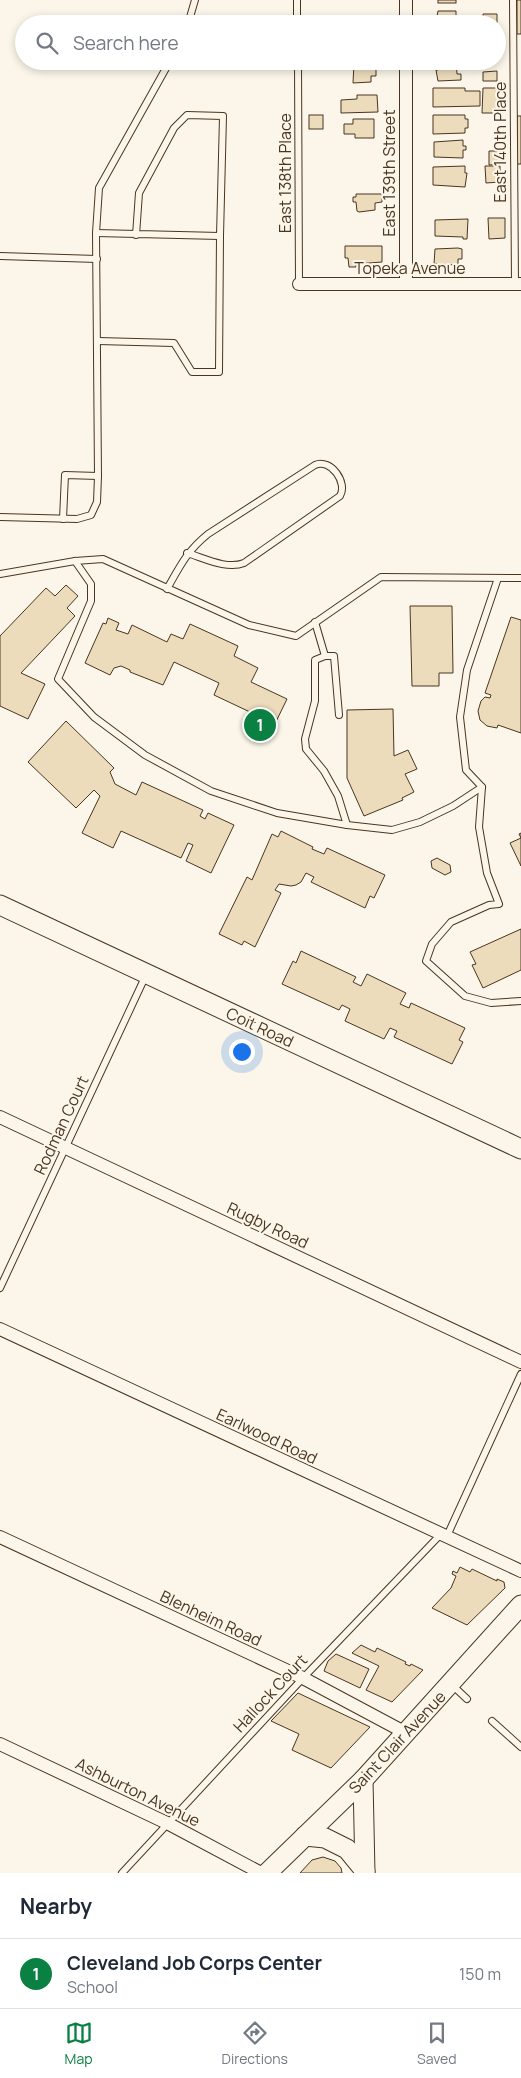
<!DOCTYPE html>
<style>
:root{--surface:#fff;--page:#f6f6f7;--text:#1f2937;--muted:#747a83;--line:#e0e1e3;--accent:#0b8043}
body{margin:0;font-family:Manrope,sans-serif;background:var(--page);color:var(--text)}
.you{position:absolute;left:241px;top:1051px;width:18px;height:18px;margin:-12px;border:4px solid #fff;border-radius:50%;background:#1a73e8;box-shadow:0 0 0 8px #1a73e833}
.badge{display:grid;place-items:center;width:32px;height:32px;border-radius:50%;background:var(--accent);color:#fff;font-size:16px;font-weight:700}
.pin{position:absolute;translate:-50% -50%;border:2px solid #fff;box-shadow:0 1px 5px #0006}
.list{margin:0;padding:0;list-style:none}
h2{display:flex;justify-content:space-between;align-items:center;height:65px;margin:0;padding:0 20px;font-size:21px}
h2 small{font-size:16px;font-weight:400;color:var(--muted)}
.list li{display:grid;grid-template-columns:32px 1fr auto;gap:15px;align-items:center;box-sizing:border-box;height:70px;padding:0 20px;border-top:1px solid var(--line)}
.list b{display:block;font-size:19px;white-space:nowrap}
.list p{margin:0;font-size:16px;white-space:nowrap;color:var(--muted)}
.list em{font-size:16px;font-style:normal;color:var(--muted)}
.icon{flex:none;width:28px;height:28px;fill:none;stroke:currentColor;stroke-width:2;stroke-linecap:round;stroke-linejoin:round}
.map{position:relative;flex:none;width:521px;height:1873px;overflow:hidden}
.search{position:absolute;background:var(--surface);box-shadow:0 2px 8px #0003;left:15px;right:15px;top:15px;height:55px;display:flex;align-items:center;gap:12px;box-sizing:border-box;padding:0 18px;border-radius:28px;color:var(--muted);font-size:19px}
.sheet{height:135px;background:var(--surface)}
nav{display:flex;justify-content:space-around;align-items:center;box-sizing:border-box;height:70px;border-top:1px solid var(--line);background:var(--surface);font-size:14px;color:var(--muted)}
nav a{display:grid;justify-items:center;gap:2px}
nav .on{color:var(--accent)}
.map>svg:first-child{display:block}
</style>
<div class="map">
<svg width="521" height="1873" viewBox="0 0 521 1873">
<rect width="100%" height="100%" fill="#fbf6e9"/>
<g fill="#ecdcbc" stroke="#4a3520">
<rect x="438" y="0" width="18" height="3"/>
<rect x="517" y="0" width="4" height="34"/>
<polygon points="438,11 456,11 456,24 438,24 436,22"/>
<polygon points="483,14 497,14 497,27 497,24 483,24"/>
<polygon points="497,36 499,36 498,56 497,56"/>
<polygon points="456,62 457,74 461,74 461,80 438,81 436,70 438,70 438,63"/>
<polygon points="354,63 371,63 371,68 376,68 376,76 371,76 371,82 353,83"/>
<polygon points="497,71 497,81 483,81 483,72"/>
<polygon points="433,88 465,88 465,91 480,91 480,106 433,107"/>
<polygon points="483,88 498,88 498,113 482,113"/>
<polygon points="357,95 377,95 378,112 341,113 341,100 357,99"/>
<rect x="309" y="115" width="14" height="14"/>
<polygon points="433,115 465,115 465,119 468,119 468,128 465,128 465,133 433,134"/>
<rect x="517" y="116" width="4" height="48"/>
<polygon points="353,119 374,119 374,138 355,138 355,134 344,134 344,124 353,124"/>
<polygon points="463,140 463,146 466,146 466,150 463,150 463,158 434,157 434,142"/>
<polygon points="489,151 502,151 502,164 489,165"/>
<polygon points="465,166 465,173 467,173 465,187 433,185 433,167"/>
<polygon points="485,166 500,166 500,182 486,183"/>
<polygon points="356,194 382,194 382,202 375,203 375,210 359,212 357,211 356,202 353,202 353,197 356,197"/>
<polygon points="488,218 505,218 505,238 489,239"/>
<polygon points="468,219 467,239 463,239 463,237 435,236 435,220"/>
<polygon points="345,246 382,246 382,262 356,264 356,267 349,267 348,258 345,258"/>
<polygon points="458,248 462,249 462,259 458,259 458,265 434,264 435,249"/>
<polygon points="66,585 78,596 67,608 75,616 21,673 45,684 28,719 0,706 0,636 46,588 55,596"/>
<polygon points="410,606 452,606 453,673 439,673 439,686 412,686"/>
<polygon points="511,617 521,620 521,733 498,725 497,728 487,726 480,720 478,711 481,701 485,697 490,698 491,695 485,693"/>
<polygon points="108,618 119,623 116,630 128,634 132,625 167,642 171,634 183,639 190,624 238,646 234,656 258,668 251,682 287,699 269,736 244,725 250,712 214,695 219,683 174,662 163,685 130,672 130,670 121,666 114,668 110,675 85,663 103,623 106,624"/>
<polygon points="393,709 394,756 408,750 417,769 405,774 414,792 402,798 403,800 364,816 347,778 347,710"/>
<polygon points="66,721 114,768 110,772 115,784 136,795 142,782 203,810 200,816 205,819 208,813 234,825 211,873 186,861 193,845 188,843 181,858 121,831 113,848 82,833 100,796 94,790 76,808 28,762"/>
<polygon points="281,831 313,847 312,849 324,854 327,848 385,875 374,898 370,896 365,908 311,882 314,877 306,873 301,882 296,885 291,886 279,884 275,890 281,893 255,947 244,941 242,945 219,934 247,877 252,880 272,834 278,837"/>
<polygon points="521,833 521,866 510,843 521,838 519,834"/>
<polygon points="437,858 450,865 451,872 445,875 432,868 431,861"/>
<polygon points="521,929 521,970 483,988 472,965 476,964 470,952"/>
<polygon points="301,951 356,977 353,982 361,986 367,974 406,993 400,1004 409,1008 411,1003 465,1028 459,1040 463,1042 452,1064 394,1037 397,1031 390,1028 384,1039 345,1021 350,1009 342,1005 339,1010 282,984 293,961 296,963"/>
<polygon points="460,1567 470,1572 472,1569 497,1581 497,1579 504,1582 505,1588 467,1625 432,1608 451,1588 456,1576 452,1574 453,1571 457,1573"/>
<polygon points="361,1645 375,1652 377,1648 406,1662 405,1664 410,1666 411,1664 423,1670 392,1702 366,1690 379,1666 352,1653"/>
<polygon points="336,1654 369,1669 360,1688 324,1671 328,1661"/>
<polygon points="298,1693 370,1727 331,1768 292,1750 299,1734 271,1721"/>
<polygon points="323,1857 335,1861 341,1868 342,1873 300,1873 312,1860"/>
</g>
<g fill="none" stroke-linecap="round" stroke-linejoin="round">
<g stroke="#4a3520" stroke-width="8">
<g id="lane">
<polyline points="297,0 297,24"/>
<polyline points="513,0 515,284"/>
<polyline points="188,24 195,0"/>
<polyline points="298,61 299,284"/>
<polyline points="96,233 220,236 223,116 187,115 174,128 139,193 136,235"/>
<polyline points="0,256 97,259"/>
<polyline points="98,341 174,343 192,372 219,372 220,236"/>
<polyline points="0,517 77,519 91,515 97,502 98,476 96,233 99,188 170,61"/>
<polyline points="63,519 65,475 98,476"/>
<polyline points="75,561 91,584 91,601 58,679 94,717 145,755 211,791 277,813 347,825 392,830 420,822 453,806 482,787"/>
<polyline points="0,574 75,561 103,559 249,625 296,636 381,577 521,578"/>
<polyline points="498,578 467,670 460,717 466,770 482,787 479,827 487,873 499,904 489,905 451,922 432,944 426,961 465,996 491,1003 521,1001"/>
<path d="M 167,589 C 180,566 187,551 208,534 L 315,465 C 331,458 348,483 340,496 L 244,563 C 227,570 204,558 187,553"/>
<polyline points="315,622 325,656 315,660 315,701 305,739 306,749 324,771 338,796 347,825"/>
<polyline points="325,656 334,656 339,715"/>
<polyline points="0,1288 146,975"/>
<polyline points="447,1536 521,1374"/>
<polyline points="451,1684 467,1699"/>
<polyline points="492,1721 521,1747"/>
<polyline points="122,1873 303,1678 441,1534"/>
</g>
</g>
<g stroke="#4a3520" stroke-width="14">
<g id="street">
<polyline points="406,0 406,24"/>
<polyline points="406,61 406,284"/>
<polyline points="299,284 521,284"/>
<polyline points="0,1117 521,1362"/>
<polyline points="0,1329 521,1571"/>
<polyline points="0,1537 303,1678 406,1733"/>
<polyline points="0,1744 169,1824 261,1873"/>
</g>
</g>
<g stroke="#4a3520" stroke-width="21">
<g id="secondary">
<polyline points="0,905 521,1149"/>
<polyline points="363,1780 365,1873"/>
<polyline points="305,1836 325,1838 347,1849 365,1871"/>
<polyline points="267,1873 363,1780 521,1605"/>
</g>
</g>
<use href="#lane" stroke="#fbf6e9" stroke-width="6"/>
<use href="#street" stroke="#fbf6e9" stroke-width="12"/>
<use href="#secondary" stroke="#fbf6e9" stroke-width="19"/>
</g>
<g text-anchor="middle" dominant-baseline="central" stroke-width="4" stroke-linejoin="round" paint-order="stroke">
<g font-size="16" fill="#4a3520" stroke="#fbf6e9">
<text transform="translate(500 142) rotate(-90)">East 140th Place</text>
<text transform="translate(285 173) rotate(-90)">East 138th Place</text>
<text transform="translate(389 173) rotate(-90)">East 139th Street</text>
<text x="410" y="268">Topeka Avenue</text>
<text transform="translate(260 1027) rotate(25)">Coit Road</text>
<text transform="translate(61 1125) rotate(-65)">Rodman Court</text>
<text transform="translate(268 1225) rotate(25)">Rugby Road</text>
<text transform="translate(267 1436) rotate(25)">Earlwood Road</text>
<text transform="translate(211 1618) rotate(25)">Blenheim Road</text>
<text transform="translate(270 1693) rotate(-47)">Hallock Court</text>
<text transform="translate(397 1742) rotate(-47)">Saint Clair Avenue</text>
<text transform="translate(138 1792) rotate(26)">Ashburton Avenue</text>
</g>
</g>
</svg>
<div class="you"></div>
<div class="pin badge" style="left:260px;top:725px">1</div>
<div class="search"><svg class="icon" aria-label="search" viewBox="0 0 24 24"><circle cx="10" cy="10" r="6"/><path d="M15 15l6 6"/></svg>Search here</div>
</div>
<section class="sheet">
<h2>Nearby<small></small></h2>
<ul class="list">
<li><span class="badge">1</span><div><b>Cleveland Job Corps Center</b><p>School</p></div><em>150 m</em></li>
</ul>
</section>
<nav>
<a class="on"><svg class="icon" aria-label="map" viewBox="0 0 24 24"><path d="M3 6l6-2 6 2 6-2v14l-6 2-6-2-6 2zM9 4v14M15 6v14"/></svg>Map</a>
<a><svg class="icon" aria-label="directions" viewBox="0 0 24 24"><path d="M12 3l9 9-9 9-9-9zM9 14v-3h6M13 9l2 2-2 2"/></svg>Directions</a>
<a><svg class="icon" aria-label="saved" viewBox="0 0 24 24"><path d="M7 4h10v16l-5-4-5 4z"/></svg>Saved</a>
</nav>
